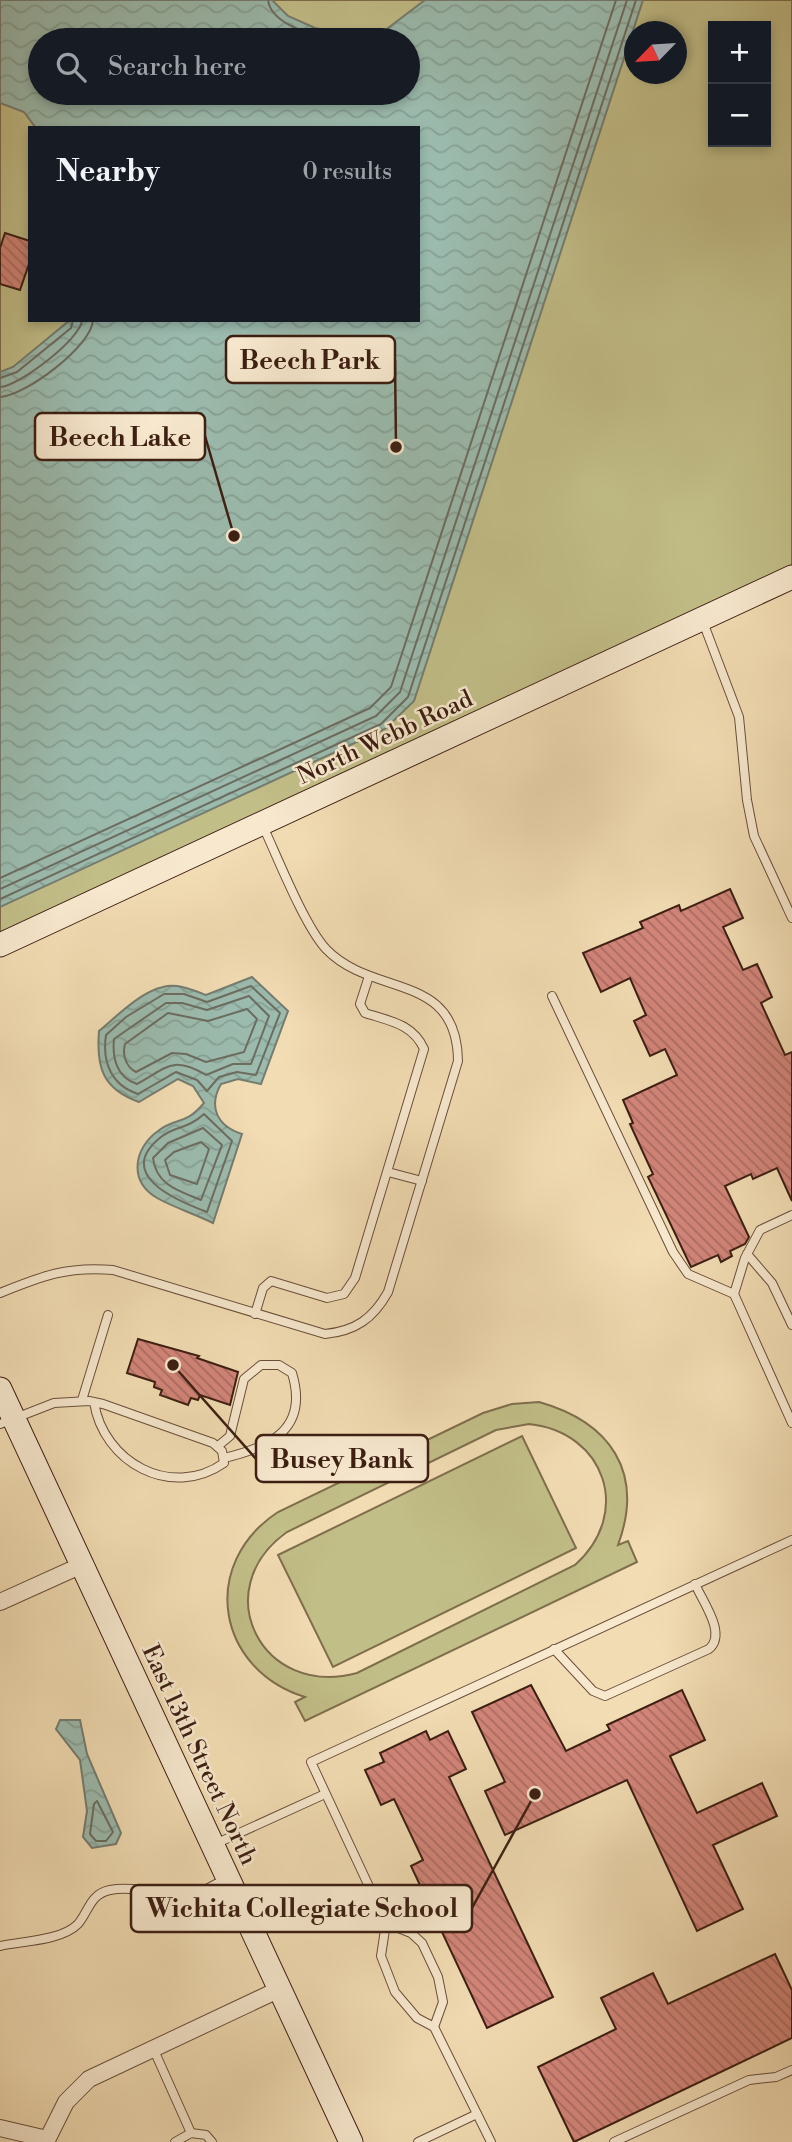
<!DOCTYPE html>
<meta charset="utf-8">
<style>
:root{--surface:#171b24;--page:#242831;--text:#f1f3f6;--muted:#9ea1a6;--line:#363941}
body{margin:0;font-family:"Libre Bodoni",serif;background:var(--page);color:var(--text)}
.controls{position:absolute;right:21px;top:21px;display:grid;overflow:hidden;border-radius:0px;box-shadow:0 4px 10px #0003}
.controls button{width:63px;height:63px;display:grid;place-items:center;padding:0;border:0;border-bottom:2px solid var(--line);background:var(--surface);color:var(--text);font:35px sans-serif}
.compass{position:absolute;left:624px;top:21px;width:63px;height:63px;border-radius:50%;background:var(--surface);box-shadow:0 4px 10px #0003;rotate:245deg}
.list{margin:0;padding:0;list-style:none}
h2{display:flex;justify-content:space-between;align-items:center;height:91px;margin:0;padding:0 28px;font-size:30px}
h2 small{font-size:23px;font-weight:400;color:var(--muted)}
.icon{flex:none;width:38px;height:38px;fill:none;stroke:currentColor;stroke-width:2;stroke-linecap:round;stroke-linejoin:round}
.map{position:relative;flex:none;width:792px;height:2142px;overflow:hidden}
.search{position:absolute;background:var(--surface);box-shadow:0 4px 10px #0003;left:28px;top:28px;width:392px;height:77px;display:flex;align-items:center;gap:18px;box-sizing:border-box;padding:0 24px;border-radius:38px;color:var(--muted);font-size:26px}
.panel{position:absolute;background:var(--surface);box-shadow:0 4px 10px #0003;left:28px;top:126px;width:392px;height:196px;border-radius:0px}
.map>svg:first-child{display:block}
</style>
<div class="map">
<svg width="792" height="2142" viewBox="0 0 792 2142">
<defs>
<pattern id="water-waves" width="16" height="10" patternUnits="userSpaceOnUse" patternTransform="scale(1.75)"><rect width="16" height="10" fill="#9bbbae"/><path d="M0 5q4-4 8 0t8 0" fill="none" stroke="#86a095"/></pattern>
<pattern id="building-back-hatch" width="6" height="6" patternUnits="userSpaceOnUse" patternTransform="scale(1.75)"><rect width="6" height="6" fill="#d3857a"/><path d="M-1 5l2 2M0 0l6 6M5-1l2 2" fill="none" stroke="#ac6c63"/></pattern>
</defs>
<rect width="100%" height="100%" fill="#f2dcb3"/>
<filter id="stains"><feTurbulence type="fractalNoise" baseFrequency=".00286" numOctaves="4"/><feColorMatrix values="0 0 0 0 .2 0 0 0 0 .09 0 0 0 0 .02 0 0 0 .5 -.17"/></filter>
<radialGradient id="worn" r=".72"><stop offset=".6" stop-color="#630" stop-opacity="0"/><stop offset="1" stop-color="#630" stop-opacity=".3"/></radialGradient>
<g fill="#c2be88" stroke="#7f6e4d" stroke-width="2" fill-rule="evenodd">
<path d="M 0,0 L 792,0 L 792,574 L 0,943 ZM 713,26 L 766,26 L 766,142 L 713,142 ZM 634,32 L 676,32 L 676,74 L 634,74 ZM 40,40 L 408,40 L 408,93 L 40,93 ZM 30,128 L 418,128 L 418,320 L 30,320 Z"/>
<path d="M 539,1402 C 610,1422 645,1472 618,1545 L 628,1541 L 637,1562 L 305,1721 L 295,1702 L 305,1697 C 216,1669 199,1564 278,1512 L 483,1413 L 512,1404 ZM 529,1424 C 605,1432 633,1513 575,1565 L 357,1673 C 262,1699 206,1590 287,1532 L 496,1430 Z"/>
<polygon points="522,1436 576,1548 333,1667 278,1555"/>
</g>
<g fill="url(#water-waves)" stroke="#757c70" stroke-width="2" fill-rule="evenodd">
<path d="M 0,0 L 272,0 L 288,16 L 315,28 L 360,38 L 384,31 L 425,0 L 643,0 L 414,701 L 385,729 L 0,907 L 0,372 L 13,367 L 70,320 L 418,320 L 418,128 L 36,128 L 24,112 L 0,103 ZM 40,40 L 408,40 L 408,93 L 40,93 Z"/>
<path d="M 252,977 L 288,1011 L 261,1084 L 238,1079 L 221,1084 C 208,1107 217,1126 242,1134 L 213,1223 C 195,1214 175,1208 157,1198 C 128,1181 134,1148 158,1131 C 176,1117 185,1126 204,1103 L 193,1086 L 178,1079 L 139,1102 C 103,1089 96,1068 99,1031 C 116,1017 140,992 163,987 C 177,983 193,990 206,995 Z"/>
<polygon points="60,1720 80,1720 87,1754 121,1833 116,1844 92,1848 83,1837 87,1811 80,1760 56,1729"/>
</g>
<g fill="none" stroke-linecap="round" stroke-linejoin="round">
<g stroke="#6c6c60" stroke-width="2">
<path d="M 268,0 C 271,24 310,34 329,40"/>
<polyline points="0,378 17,372 71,328 73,320"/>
<path d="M 0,387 C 19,386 81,339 82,320"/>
<path d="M 0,397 C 25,396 92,346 93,320"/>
<polyline points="0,878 370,708 391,687 616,0"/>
<polyline points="0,889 376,716 400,692 627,0"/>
<polyline points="0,899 381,724 408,697 636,0"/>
<path d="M 251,986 L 280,1013 L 256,1075 L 237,1072 L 219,1077 L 207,1091 L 197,1080 L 176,1072 L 138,1094 C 111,1085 102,1062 106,1035 L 126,1017 L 164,994 L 184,994 L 207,1002 Z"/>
<path d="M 249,996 L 269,1016 L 251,1064 L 233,1064 L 206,1075 C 172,1055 167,1068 137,1084 C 117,1078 112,1058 114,1039 L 166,1003 L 182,1003 L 207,1010 Z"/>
<path d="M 247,1009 L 257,1019 L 244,1052 L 206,1062 L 186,1054 L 172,1053 L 136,1072 C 126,1067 122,1055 125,1044 L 168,1013 L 208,1021 Z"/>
<path d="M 204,1114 L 232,1141 L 207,1212 C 175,1200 114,1174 161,1137 C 175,1126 188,1129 204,1114 Z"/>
<path d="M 203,1128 L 222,1145 L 201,1200 C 179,1191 156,1185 153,1158 L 168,1143 Z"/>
<polygon points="201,1142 209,1149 197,1184 170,1175 165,1160 174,1152"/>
<polygon points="97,1801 113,1832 106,1841 96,1841 90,1834 94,1804"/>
</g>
</g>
<g fill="url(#building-back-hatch)" stroke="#3c1e12" stroke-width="2">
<polygon points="5,233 30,241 30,261 20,290 0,284 0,248"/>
<polygon points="730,889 743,918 723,927 743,970 757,964 772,997 761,1003 785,1055 792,1052 792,1201 777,1168 753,1179 751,1174 725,1186 749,1237 745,1244 730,1251 732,1256 721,1262 718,1255 691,1267 648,1177 653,1174 630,1124 633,1123 623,1100 677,1075 665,1049 650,1056 634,1021 646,1015 630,978 601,992 583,953 643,928 640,922 679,905 681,911"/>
<polygon points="138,1339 199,1356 197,1358 238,1372 230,1405 200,1395 198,1400 191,1398 188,1405 160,1395 162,1390 154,1387 155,1382 127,1373"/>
<polygon points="531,1685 566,1751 610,1730 607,1725 682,1690 705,1740 670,1756 697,1813 762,1783 777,1816 713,1845 743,1909 697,1931 627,1780 505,1835 485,1791 505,1782 472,1712"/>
<polygon points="426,1731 430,1740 448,1731 466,1769 449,1777 553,1997 487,2028 411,1866 423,1860 394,1799 381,1805 365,1770 384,1762 380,1753"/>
<polygon points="775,1954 792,1990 792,2038 574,2142 538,2067 616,2029 601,1998 653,1973 668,2004"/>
</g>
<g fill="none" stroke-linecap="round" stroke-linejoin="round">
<g stroke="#6a4e3a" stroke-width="10">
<g id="lane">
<polyline points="703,622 739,717 747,800 754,836 792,918"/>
<polyline points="552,996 673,1252 688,1274 734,1294"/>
<polyline points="388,1172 422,1181"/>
<polyline points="792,1215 760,1230 745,1258 734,1294 792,1423"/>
<polyline points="747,1254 772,1283 792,1325"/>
<path d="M 0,1293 C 42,1276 67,1266 113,1270 L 325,1334 C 355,1331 373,1319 388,1292 L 458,1061 C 457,971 373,998 326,949 C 304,925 277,856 262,824"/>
<path d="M 255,1314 L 263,1288 L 271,1281 L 327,1298 L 344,1294 L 355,1278 L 424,1049 C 413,1024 390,1021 365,1013 L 360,1004 L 369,976"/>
<polyline points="82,1400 108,1315"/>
<path d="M 0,1424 L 54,1403 L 89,1401 L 103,1404 L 213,1443 L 222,1451 L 224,1463 C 171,1500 103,1462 94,1402"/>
<path d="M 218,1446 L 230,1436 L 244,1379 L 261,1365 L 279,1365 L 292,1373 C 309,1429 271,1447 224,1458"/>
<path d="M 554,1649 L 593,1691 L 605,1696 L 709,1649 C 727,1634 703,1602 695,1584"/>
<polyline points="213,1845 325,1794"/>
<polyline points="386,1923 411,1933 422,1943 438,1977 443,2002 434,2027 417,2018 395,1992 381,1956 386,1923 311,1762 792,1540"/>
<path d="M 0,1946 C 22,1941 61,1941 78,1924 C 89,1911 90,1894 110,1890 C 138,1884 167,1900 191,1895 C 202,1893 215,1884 225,1879"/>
<polyline points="434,2027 491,2142"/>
<polyline points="153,2048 191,2133"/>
<polyline points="175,2142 191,2133 206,2135 212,2142"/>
<polyline points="418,2142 477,2114"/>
<polyline points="614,2142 749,2080 776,2077 792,2070"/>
</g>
</g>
<g stroke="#6a4e3a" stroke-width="18">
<g id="street">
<polyline points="0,1602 82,1565"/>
<polyline points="0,2128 47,2139"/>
<polyline points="46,2142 66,2102 89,2079 280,1989"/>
</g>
</g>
<g stroke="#3c1e12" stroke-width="25">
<g id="secondary">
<polyline points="0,945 792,577"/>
<polyline points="0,1389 351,2142"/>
</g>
</g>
<use href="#lane" stroke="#f7e8ce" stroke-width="8"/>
<use href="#street" stroke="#f7e8ce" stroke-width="16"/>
<use href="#secondary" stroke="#f7e8ce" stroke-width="23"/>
</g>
<g text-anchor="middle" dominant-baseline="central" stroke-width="5" stroke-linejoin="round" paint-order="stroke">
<g font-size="24" fill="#3c1e12" stroke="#f7e8ce">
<text transform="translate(385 738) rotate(-25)">North Webb Road</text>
<text transform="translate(199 1755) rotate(65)">East 13th Street North</text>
</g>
</g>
<path fill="none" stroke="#3c1e12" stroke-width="2.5" d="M396 447L395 360M234 536L205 436M173 1365L256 1459M535 1794L472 1908"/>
<g fill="#3c1e12" stroke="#f7e8ce" stroke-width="2.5">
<circle cx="396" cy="447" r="7"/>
<circle cx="234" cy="536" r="7"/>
<circle cx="173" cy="1365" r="7"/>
<circle cx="535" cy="1794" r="7"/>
</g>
<g fill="#f7e8ce" stroke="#3c1e12" stroke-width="2.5">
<rect x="226" y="336" width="169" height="47" rx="7"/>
<rect x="35" y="413" width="170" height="47" rx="7"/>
<rect x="256" y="1435" width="172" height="47" rx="7"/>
<rect x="131" y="1885" width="341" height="47" rx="7"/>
</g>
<g font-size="26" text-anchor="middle" font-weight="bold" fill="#3c1e12">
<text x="310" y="369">Beech Park</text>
<text x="120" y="446">Beech Lake</text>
<text x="342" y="1468">Busey Bank</text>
<text x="302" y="1917">Wichita Collegiate School</text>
</g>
<rect width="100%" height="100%" filter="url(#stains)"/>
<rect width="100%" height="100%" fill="url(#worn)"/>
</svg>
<div class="controls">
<button>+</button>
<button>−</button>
</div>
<svg class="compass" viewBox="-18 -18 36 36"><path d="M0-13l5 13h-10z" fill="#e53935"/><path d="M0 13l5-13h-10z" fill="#9ea1a6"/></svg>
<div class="search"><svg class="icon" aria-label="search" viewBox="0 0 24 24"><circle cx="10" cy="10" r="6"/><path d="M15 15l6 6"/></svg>Search here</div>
<section class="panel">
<h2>Nearby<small>0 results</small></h2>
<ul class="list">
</ul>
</section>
</div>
